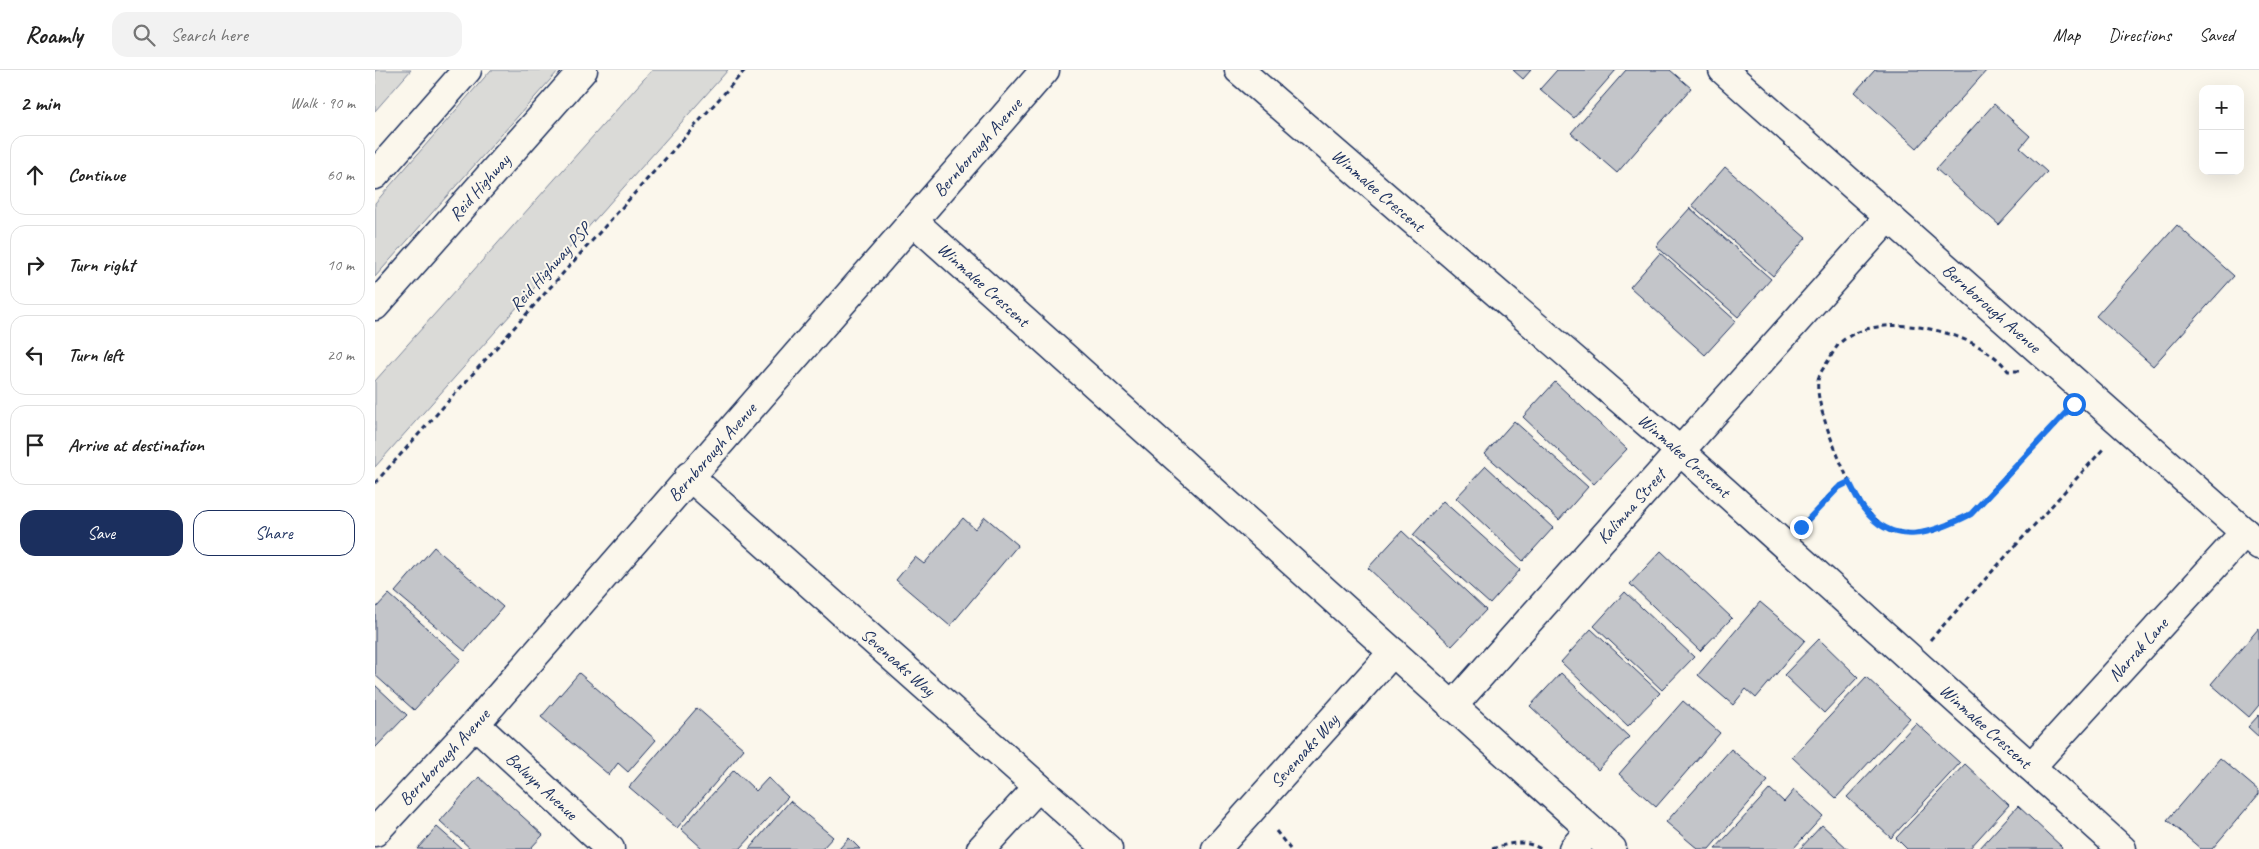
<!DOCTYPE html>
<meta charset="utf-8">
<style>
:root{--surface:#fff;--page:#f2f2f2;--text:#222;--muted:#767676;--line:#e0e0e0;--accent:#1b2f5e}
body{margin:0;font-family:Caveat,sans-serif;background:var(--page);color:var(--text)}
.controls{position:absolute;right:15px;top:15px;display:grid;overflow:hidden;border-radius:10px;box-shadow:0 5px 20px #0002}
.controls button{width:45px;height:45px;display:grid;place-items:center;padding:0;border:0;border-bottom:1px solid var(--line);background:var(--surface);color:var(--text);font:25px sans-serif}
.stop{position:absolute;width:15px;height:15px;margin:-11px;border:4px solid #1a73e8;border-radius:50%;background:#fff}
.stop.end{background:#1a73e8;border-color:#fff;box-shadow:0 1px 5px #0008}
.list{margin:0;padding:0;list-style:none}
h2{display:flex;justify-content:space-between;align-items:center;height:65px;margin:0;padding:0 20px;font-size:21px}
h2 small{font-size:16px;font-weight:400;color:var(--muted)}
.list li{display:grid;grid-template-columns:32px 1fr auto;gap:15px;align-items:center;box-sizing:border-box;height:80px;margin:0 10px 10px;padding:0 10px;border:1px solid var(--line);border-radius:15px}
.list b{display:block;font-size:19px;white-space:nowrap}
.list em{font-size:16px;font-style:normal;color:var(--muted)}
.actions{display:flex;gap:10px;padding:15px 20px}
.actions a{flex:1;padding:11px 0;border:1px solid var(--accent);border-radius:15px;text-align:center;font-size:18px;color:var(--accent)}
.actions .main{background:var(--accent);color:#fff}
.icon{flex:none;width:28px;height:28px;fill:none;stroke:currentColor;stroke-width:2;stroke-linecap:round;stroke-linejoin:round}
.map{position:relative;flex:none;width:1884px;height:779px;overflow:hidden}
header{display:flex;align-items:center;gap:30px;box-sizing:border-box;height:70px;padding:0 25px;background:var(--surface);border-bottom:1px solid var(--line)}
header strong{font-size:24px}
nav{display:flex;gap:28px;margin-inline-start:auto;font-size:18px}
.search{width:350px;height:45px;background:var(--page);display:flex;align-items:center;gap:12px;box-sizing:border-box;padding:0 18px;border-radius:15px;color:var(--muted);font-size:19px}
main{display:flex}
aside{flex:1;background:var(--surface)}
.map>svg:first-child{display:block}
</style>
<header>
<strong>Roamly</strong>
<div class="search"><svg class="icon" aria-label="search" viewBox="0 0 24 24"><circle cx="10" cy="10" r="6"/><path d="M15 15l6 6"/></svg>Search here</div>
<nav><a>Map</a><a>Directions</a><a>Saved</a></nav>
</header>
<main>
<aside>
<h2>2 min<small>Walk · 90 m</small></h2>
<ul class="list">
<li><svg class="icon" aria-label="ahead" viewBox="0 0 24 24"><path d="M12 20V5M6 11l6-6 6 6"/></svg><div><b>Continue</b></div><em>60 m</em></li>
<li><svg class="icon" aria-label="right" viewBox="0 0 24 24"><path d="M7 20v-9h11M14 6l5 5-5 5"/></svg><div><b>Turn right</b></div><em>10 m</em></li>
<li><svg class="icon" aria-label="left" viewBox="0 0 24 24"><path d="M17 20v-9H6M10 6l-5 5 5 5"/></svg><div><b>Turn left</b></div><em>20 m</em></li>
<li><svg class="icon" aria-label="arrive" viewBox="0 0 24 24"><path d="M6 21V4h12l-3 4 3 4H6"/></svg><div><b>Arrive at destination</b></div></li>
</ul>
<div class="actions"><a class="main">Save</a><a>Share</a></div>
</aside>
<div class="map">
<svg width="1884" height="779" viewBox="0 0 1884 779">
<rect width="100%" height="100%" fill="#fbf7ec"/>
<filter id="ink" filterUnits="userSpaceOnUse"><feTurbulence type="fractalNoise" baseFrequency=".02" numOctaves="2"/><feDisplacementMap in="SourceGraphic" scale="10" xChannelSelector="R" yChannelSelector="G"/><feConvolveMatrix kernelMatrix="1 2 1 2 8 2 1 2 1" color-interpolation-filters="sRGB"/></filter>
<g filter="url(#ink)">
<g fill="#dadad7" stroke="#7a849a">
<polygon points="0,0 36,0 0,41"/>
<polygon points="116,0 184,0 0,207 0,133"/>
<polygon points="277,0 353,0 0,397 0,311"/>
</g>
<g fill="#c3c5c9" stroke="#1b2f5e">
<polygon points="1138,0 1156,0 1148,9"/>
<polygon points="1182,0 1241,0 1199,48 1165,19"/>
<polygon points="1251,0 1295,0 1316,18 1242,103 1196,63"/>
<polygon points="1500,0 1612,0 1542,78 1480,22"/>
<polygon points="1619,34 1655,66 1645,78 1672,102 1624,155 1561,99"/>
<polygon points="1350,97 1431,168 1398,206 1317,135"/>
<polygon points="1315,138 1396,209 1363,247 1281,176"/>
<polygon points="1802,155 1859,206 1778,296 1721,246"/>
<polygon points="1285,183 1361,251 1330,285 1255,217"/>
<polygon points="1180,312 1252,379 1219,414 1148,347"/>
<polygon points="1139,351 1213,417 1184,450 1110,384"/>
<polygon points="1111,396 1178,458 1148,491 1081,428"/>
<polygon points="1068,431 1145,500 1115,534 1038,465"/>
<polygon points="610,447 643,475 575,556 521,510 540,487 549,494 588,448 600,459"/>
<polygon points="1027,461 1111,540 1077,576 993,498"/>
<polygon points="59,477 128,537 90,581 20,522"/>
<polygon points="1286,481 1357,548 1325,581 1255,514"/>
<polygon points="1250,522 1319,587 1287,620 1219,556"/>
<polygon points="14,524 86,589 39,640 0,605 0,539"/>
<polygon points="1385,532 1430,570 1381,628 1371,619 1358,635 1323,605"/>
<polygon points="1884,558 1884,635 1874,647 1836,614"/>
<polygon points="1216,559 1285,623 1253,656 1186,592"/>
<polygon points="1444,569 1483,607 1449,643 1409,605"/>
<polygon points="204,603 281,670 253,702 243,693 234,705 166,647"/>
<polygon points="1186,603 1254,667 1223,700 1155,636"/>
<polygon points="1491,607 1535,648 1461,728 1417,687"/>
<polygon points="0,615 32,645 0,678"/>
<polygon points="1308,631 1345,663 1281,737 1244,704"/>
<polygon points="322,638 369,679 302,758 254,717"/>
<polygon points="1884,645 1884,667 1873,657"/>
<polygon points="1541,653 1585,693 1516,768 1472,727"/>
<polygon points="1356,679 1393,711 1334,779 1323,779 1291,752"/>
<polygon points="1845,688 1884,721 1884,724 1837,779 1826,779 1792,750"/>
<polygon points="1590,694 1634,735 1594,779 1532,779 1521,768"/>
<polygon points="359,700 381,721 393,708 413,727 365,779 328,779 306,759"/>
<polygon points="104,707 168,765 155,779 96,779 65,751"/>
<polygon points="1395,719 1409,732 1419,720 1448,746 1418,779 1340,779"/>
<polygon points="415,731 458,767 447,779 374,779"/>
<polygon points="1643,736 1687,777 1686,779 1604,779"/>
<polygon points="1447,755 1473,779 1425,779"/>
<polygon points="62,757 87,779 42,779"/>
<polygon points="474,768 485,779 464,779"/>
</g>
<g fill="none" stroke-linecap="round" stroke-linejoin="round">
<g stroke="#1b2f5e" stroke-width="31">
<g id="minor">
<path id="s1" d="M 864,0 L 1306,382 L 1747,779"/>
<path id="s2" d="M 1348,0 L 1884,475"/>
<path id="s3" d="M 538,151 L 1237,779"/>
<path id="s4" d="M 314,406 L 733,779"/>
<path id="s5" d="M 1077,637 L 1514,147"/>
<path id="s6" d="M 100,654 L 235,779"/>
<path id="s7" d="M 1656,697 L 1870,462"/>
<path id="s8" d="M 0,762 L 100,654 L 670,0"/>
<polyline points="606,779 663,717"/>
<path id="s9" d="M 841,779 L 1018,582"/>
<polyline points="1198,779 1215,760"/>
</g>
</g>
<g stroke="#1b2f5e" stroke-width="31">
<g id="highway">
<polyline points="0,105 92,0"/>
<path id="s10" d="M 0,236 L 208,0"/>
</g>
</g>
<g stroke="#1b2f5e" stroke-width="3" stroke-dasharray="5 4" stroke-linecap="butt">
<polyline points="1474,412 1489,439 1512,460 1529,464 1558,461 1596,444 1693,341"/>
<polyline points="0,413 370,0"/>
<path d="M 1428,455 L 1463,417 L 1474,412 C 1464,388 1440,336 1443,311 C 1443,305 1450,296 1453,291 C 1457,285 1461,276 1466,272 C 1505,238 1605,261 1633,301 L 1645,301"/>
<polyline points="1555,570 1730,377"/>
<polyline points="901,761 915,779"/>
<path d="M 1117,779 C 1135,773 1148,769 1166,779"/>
</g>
<use href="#minor" stroke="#fbf7ec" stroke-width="28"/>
<use href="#highway" stroke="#fbf7ec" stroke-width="28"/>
</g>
</g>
<g fill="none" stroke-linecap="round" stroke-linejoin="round" filter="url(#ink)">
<path stroke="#1a73e8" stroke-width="6" d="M 1426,457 L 1464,417 L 1474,412 C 1479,421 1483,431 1489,439 C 1519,479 1559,463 1596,444 L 1699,334"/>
</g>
<g text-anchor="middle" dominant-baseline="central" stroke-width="4" stroke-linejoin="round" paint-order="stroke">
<g font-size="18" fill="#1b2f5e" stroke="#fbf7ec">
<text stroke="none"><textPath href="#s8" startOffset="912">Bernborough Avenue</textPath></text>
<text stroke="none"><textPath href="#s10" startOffset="158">Reid Highway</textPath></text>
<text stroke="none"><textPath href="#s1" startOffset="184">Winmalee Crescent</textPath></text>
<text transform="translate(175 197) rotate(-48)">Reid Highway PSP</text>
<text stroke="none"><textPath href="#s3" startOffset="95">Winmalee Crescent</textPath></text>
<text stroke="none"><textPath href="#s2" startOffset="359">Bernborough Avenue</textPath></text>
<text stroke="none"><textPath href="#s8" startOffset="508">Bernborough Avenue</textPath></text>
<text stroke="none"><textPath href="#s1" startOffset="589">Winmalee Crescent</textPath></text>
<text stroke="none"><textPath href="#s5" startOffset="269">Kalimna Street</textPath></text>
<text stroke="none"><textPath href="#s7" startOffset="159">Narrak Lane</textPath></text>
<text stroke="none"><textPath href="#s4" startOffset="280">Sevenoaks Way</textPath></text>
<text stroke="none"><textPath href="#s1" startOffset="994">Winmalee Crescent</textPath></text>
<text stroke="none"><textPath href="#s9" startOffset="132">Sevenoaks Way</textPath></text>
<text stroke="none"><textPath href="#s8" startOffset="102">Bernborough Avenue</textPath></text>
<text stroke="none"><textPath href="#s6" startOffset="91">Balwyn Avenue</textPath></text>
</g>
</g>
</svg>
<div class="controls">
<button>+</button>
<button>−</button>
</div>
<div class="stop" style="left:1699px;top:334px"></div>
<div class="stop end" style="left:1426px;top:457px"></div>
</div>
</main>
